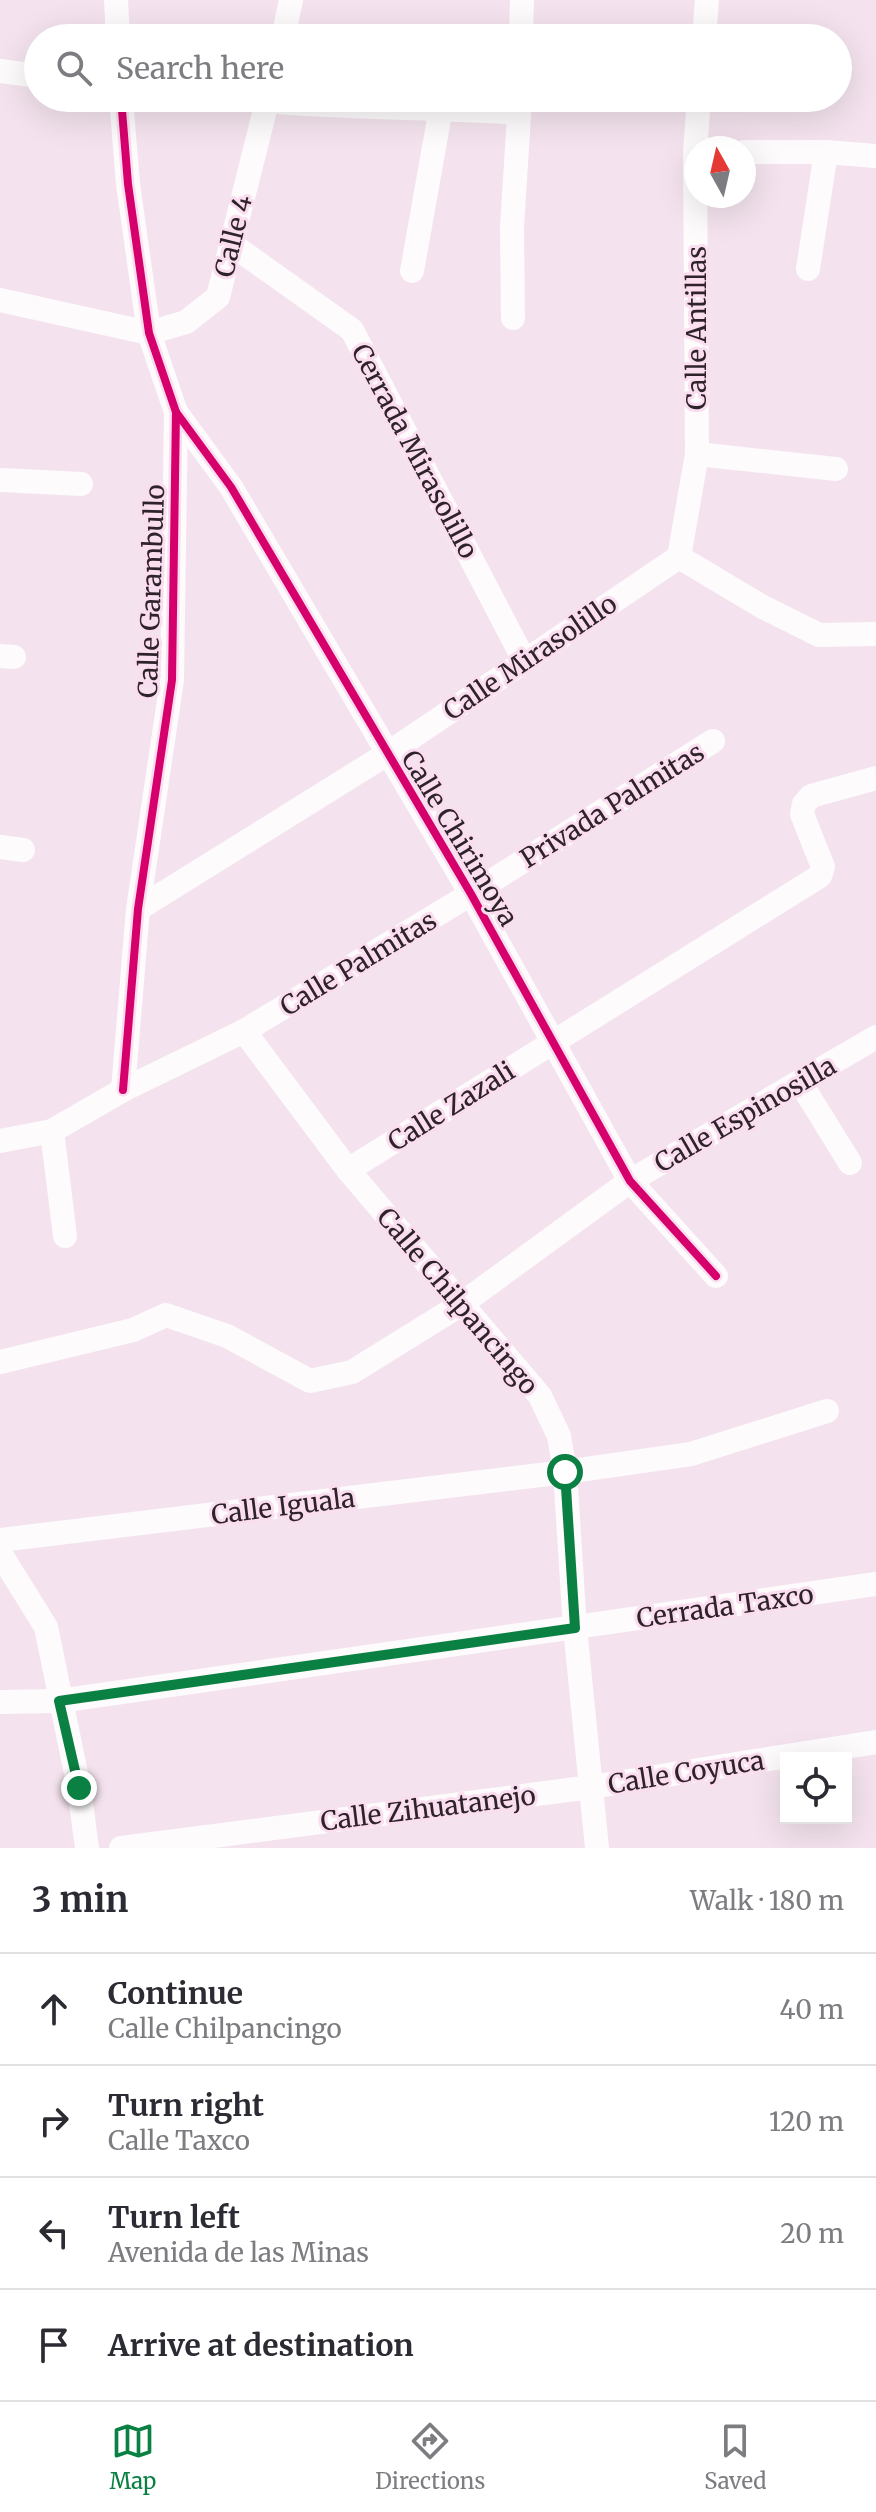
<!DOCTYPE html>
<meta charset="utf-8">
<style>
:root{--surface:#fff;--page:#f2f2f3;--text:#2b2b33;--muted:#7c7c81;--line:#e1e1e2;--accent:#0b8043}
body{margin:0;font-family:Merriweather,serif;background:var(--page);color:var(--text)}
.controls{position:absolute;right:24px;bottom:24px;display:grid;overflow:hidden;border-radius:0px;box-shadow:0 8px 32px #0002}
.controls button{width:72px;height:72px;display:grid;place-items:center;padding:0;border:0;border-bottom:2px solid var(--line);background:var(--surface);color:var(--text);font:40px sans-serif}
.compass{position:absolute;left:684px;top:136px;width:72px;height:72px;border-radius:50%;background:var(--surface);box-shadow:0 8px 32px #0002;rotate:352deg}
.stop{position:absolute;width:24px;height:24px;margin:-18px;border:6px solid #0b8043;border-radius:50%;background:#fff}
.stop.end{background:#0b8043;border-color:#fff;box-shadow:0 2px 8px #0008}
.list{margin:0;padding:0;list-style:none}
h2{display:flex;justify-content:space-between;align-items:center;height:104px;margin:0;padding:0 32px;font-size:34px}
h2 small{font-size:26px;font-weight:400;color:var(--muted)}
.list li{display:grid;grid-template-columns:52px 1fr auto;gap:24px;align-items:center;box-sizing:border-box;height:112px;padding:0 32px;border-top:2px solid var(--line)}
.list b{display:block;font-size:30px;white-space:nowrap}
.list p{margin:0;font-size:26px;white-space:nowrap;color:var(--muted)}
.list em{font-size:26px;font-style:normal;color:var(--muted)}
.icon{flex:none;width:44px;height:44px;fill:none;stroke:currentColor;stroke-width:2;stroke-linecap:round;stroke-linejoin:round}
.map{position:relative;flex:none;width:876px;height:1848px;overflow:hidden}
.search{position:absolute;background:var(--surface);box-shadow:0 8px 32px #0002;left:24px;right:24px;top:24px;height:88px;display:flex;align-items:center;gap:20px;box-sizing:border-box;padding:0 28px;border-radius:44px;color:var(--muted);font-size:30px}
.sheet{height:552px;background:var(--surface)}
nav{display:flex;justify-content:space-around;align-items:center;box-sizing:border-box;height:112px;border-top:2px solid var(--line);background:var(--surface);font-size:22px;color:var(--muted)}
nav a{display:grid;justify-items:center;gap:4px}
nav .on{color:var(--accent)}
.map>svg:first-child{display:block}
</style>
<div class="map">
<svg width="876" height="1848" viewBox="0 0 876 1848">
<rect width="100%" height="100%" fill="#f4e3ee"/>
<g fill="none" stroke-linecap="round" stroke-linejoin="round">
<g stroke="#fdfbfc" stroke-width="24">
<polyline points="116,0 118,38"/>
<polyline points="283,38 291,0"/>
<polyline points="521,38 522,0"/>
<polyline points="704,38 707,0"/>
<polyline points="0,71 38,76"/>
<polyline points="121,98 128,184 149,333 176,412 172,680 138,909 123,1090"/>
<path d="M 227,98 C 324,108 422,107 519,113"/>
<polyline points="744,152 826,152 876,156"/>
<polyline points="231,244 352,330 524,660"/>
<polyline points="808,269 826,152"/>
<polyline points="412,271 441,108"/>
<polyline points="0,300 149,333 186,322 218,297 268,98"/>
<polyline points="513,318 512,227 520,100"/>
<polyline points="176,412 231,487 471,894 630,1181 716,1276"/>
<polyline points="697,454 836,469"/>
<polyline points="0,480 81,484"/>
<polyline points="679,557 697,454 695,152 699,98"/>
<polyline points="679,557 761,606 819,635 876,634"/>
<polyline points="0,656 14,657"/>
<polyline points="0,847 23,850"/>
<polyline points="138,909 387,754 679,557"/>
<polyline points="244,1031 348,1170 540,1396 559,1436 565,1472 575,1628 597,1848"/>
<polyline points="800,1082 850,1163"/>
<polyline points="52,1131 65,1236"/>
<polyline points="0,1141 52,1131 123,1090 244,1031 471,894 713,741"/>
<polyline points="348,1170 820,876 823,867 802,814 804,804 811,796 876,778"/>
<polyline points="0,1362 133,1330 166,1315 227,1336 310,1381 352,1372 460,1305 630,1181 876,1037"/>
<polyline points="0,1540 565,1472 691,1454 827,1411"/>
<polyline points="0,1553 46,1627 79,1788 87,1848"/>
<polyline points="0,1702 59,1701 876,1584"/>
<polyline points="121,1848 591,1787 876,1742"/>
</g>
<g stroke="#faddef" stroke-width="13">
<g id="cycleway">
<polyline points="121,98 128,184 149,333 176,412 172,680 138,909 123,1090"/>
<polyline points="176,412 231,487 471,894 630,1181 716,1276"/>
</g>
</g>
<use href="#cycleway" stroke="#d6006c" stroke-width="8"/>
</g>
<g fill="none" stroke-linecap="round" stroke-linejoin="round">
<polyline stroke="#0b8043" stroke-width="10" points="79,1788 59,1701 575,1628 565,1472"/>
</g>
<g text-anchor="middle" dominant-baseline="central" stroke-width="6" stroke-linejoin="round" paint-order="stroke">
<g font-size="26" fill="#2e232a" stroke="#faddef">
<text transform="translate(233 236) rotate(-76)">Calle 4</text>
<text transform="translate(696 328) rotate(-90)">Calle Antillas</text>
<text transform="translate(415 451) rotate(62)">Cerrada Mirasolillo</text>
<text transform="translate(151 591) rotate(-88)">Calle Garambullo</text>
<text transform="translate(530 657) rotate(-34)">Calle Mirasolillo</text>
<text transform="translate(612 805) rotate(-32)">Privada Palmitas</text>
<text transform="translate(460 838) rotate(59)">Calle Chirimoya</text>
<text transform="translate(358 963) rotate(-31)">Calle Palmitas</text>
<text transform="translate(451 1106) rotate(-32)">Calle Zazali</text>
<text transform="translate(745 1114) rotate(-30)">Calle Espinosilla</text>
<text transform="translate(458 1301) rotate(50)">Calle Chilpancingo</text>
<text transform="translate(283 1506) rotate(-7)">Calle Iguala</text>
<text transform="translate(725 1606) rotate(-8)">Cerrada Taxco</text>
<text transform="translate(686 1772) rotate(-9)">Calle Coyuca</text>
<text transform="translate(428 1808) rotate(-7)">Calle Zihuatanejo</text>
</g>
</g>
</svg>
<div class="controls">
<button><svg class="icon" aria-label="locate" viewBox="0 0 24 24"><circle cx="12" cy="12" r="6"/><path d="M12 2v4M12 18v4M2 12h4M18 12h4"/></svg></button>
</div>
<svg class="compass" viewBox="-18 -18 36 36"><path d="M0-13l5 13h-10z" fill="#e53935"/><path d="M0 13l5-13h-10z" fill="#7c7c81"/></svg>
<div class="stop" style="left:565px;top:1472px"></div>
<div class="stop end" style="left:79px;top:1788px"></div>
<div class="search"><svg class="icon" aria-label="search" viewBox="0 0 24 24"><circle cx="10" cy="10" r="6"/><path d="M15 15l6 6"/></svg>Search here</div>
</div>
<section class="sheet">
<h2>3 min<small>Walk · 180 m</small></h2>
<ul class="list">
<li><svg class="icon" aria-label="ahead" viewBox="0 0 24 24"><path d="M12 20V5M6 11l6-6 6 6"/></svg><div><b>Continue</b><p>Calle Chilpancingo</p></div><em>40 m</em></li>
<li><svg class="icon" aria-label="right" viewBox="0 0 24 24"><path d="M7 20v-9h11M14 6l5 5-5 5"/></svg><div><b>Turn right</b><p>Calle Taxco</p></div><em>120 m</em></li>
<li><svg class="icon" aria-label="left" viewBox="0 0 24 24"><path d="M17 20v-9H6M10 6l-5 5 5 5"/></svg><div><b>Turn left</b><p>Avenida de las Minas</p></div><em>20 m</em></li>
<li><svg class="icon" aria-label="arrive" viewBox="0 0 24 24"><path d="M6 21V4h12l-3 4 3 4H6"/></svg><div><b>Arrive at destination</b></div></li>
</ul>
</section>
<nav>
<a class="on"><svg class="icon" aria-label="map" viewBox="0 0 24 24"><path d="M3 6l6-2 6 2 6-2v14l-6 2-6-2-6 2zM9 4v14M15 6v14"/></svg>Map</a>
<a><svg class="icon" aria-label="directions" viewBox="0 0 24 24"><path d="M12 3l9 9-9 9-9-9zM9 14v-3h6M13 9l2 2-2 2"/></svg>Directions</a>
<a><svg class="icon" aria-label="saved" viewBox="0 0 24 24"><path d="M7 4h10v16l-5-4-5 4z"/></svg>Saved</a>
</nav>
